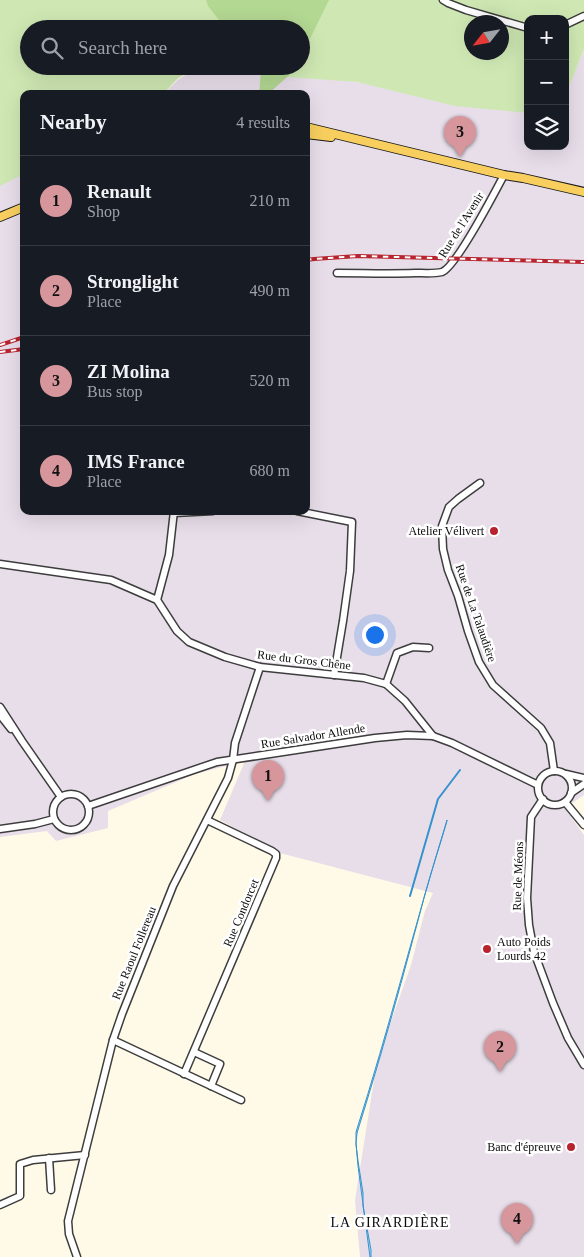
<!DOCTYPE html>
<meta charset="utf-8">
<style>
:root{--surface:#171b24;--page:#20242c;--text:#f1f3f6;--muted:#9ea1a6;--line:#363941;--accent:#d7969c}
body{margin:0;font-family:"Times New Roman",serif;background:var(--page);color:var(--text)}
.controls{position:absolute;right:15px;top:15px;display:grid;overflow:hidden;border-radius:10px;box-shadow:0 5px 20px #0002}
.controls button{width:45px;height:45px;display:grid;place-items:center;padding:0;border:0;border-bottom:1px solid var(--line);background:var(--surface);color:var(--text);font:25px sans-serif}
.compass{position:absolute;left:464px;top:15px;width:45px;height:45px;border-radius:50%;background:var(--surface);box-shadow:0 5px 20px #0002;rotate:239deg}
.you{position:absolute;left:374px;top:634px;width:18px;height:18px;margin:-12px;border:4px solid #fff;border-radius:50%;background:#1a73e8;box-shadow:0 0 0 8px #1a73e833}
.badge{display:grid;place-items:center;width:32px;height:32px;border-radius:50%;background:var(--accent);color:#111;font-size:16px;font-weight:700}
.pin{position:absolute;translate:-50% -41px;filter:drop-shadow(0 1px 2px #0008)}
.pin::after{content:'';position:absolute;top:26px;width:18px;height:15px;background:inherit;clip-path:polygon(0 0,100% 0,50% 100%)}
.list{margin:0;padding:0;list-style:none}
h2{display:flex;justify-content:space-between;align-items:center;height:65px;margin:0;padding:0 20px;font-size:21px}
h2 small{font-size:16px;font-weight:400;color:var(--muted)}
.list li{display:grid;grid-template-columns:32px 1fr auto;gap:15px;align-items:center;box-sizing:border-box;height:90px;padding:0 20px;border-top:1px solid var(--line)}
.list b{display:block;font-size:19px;white-space:nowrap}
.list p{margin:0;font-size:16px;white-space:nowrap;color:var(--muted)}
.list em{font-size:16px;font-style:normal;color:var(--muted)}
.icon{flex:none;width:28px;height:28px;fill:none;stroke:currentColor;stroke-width:2;stroke-linecap:round;stroke-linejoin:round}
.map{position:relative;flex:none;width:584px;height:1257px;overflow:hidden}
.search{position:absolute;background:var(--surface);box-shadow:0 5px 20px #0002;left:20px;top:20px;width:290px;height:55px;display:flex;align-items:center;gap:12px;box-sizing:border-box;padding:0 18px;border-radius:28px;color:var(--muted);font-size:19px}
.panel{position:absolute;background:var(--surface);box-shadow:0 5px 20px #0002;left:20px;top:90px;width:290px;height:425px;border-radius:10px}
.map>svg:first-child{display:block}
</style>
<div class="map">
<svg width="584" height="1257" viewBox="0 0 584 1257">
<rect width="100%" height="100%" fill="#fffae7"/>
<polygon fill="#e8deea" points="584,49 584,795 565,808 584,835 584,1257 360,1257 355,1200 377,1061 411,965 425,911 433,893 280,853 220,820 245,761 195,774 108,811 108,828 56,841 47,831 0,837 0,184 24,173 24,511 306,511 306,94 163,94 178,80 199,66 264,66 286,77 328,78 384,86 528,112 528,146 565,146 565,96"/>
<path fill="#cfe8b3" fill-rule="evenodd" d="M 0,0 L 584,0 L 584,49 L 565,97 L 565,19 L 528,19 L 528,113 L 455,106 L 357,82 L 287,77 L 266,66 L 301,66 L 301,29 L 29,29 L 29,66 L 201,66 L 178,78 L 163,94 L 24,94 L 24,174 L 0,186 ZM 472,22 L 502,22 L 502,52 L 472,52 Z"/>
<g fill="#b3d892">
<polygon points="206,0 329,0 301,57 301,29 226,29 208,6"/>
<polygon points="257,66 297,66 295,70 268,94 259,94 261,71"/>
</g>
<path fill="#addcf5" stroke="#3592cc" d="M 447,820 L 447,821 C 440,845 432,869 425,894 C 404,974 382,1053 357,1133 L 356,1144 L 358,1161 L 363,1193 L 363,1206 L 371,1250 L 371,1257 L 370,1257 L 358,1166 L 356,1144 L 356,1132 C 389,1029 415,924 447,820 Z"/>
<g fill="none" stroke-linecap="round" stroke-linejoin="round">
<polyline stroke="#3592cc" stroke-width="2" points="410,896 438,799 460,770"/>
<g stroke="#3d3d3d" stroke-width="9">
<g id="minor">
<polyline points="443,0 448,3 466,10 528,28"/>
<polyline points="565,25 584,16"/>
<path d="M 337,273 C 363,273 389,274 415,273 C 423,273 434,274 442,272 C 456,267 495,192 504,175"/>
<polyline points="480,483 458,499 449,507 442,526 443,549 448,570 458,596 468,631 479,662 493,685 541,728 550,743 554,771"/>
<polyline points="297,511 352,522 350,571 343,621 334,675"/>
<polyline points="174,513 213,511"/>
<polyline points="0,564 111,580 157,600 177,631 189,642 225,657 260,667 364,678 386,684 405,701 433,736"/>
<polyline points="157,600 169,555 174,511"/>
<polyline points="386,684 397,653 413,647 429,648"/>
<polyline points="0,707 22,741 61,797"/>
<polyline points="0,715 11,729"/>
<circle cx="555" cy="788" r="17"/>
<polyline points="566,774 584,778"/>
<polyline points="571,793 584,784"/>
<circle cx="71" cy="812" r="18"/>
<polyline points="543,799 531,817 527,898 529,925 534,952 553,1003 568,1038 584,1065"/>
<polyline points="565,802 584,825"/>
<polyline points="88,806 217,762 375,738 407,735 433,736 452,743 538,785"/>
<polyline points="0,829 35,824 54,819"/>
<polyline points="113,1040 241,1100"/>
<polyline points="194,1052 220,1064 211,1086"/>
<polyline points="184,1074 276,858 276,854 272,851 207,820"/>
<polyline points="49,1158 51,1190"/>
<polyline points="0,1205 20,1196 20,1164 33,1160 85,1155"/>
<polyline points="77,1257 69,1234 68,1221 113,1040 122,1014 173,886 228,778 233,760 235,743 260,667"/>
</g>
</g>
<g stroke="#1b1b1b" stroke-width="10">
<g id="major">
<polyline points="306,127 504,175 523,178 584,192"/>
<polyline points="306,134 331,137"/>
<polyline points="0,217 24,207"/>
</g>
</g>
<use href="#minor" stroke="#fff" stroke-width="6"/>
<use href="#major" stroke="#f8cf5f" stroke-width="8"/>
<g stroke="#b8242e" stroke-width="4">
<g id="rail">
<polyline points="306,260 314,259 358,256 584,262"/>
<polyline points="0,345 24,337"/>
<polyline points="0,352 24,349"/>
</g>
</g>
<use href="#rail" stroke="#fff" stroke-width="2" stroke-dasharray="5.5" stroke-linecap="butt"/>
</g>
<g fill="#b8242e" stroke="#fff" stroke-width="2">
<circle cx="494" cy="531" r="5"/>
<circle cx="487" cy="949" r="5"/>
<circle cx="571" cy="1147" r="5"/>
</g>
<g text-anchor="middle" dominant-baseline="central" stroke-width="5" stroke-linejoin="round" paint-order="stroke">
<g font-size="12" fill="#0a0a0a" stroke="#fff">
<text transform="translate(461 225) rotate(-58)">Rue de l'Avenir</text>
<text transform="translate(476 613) rotate(71)">Rue de La Talaudière</text>
<text transform="translate(304 660) rotate(7)">Rue du Gros Chêne</text>
<text transform="translate(313 736) rotate(-9)">Rue Salvador Allende</text>
<text transform="translate(518 876) rotate(-88)">Rue de Méons</text>
<text transform="translate(241 913) rotate(-67)">Rue Condorcet</text>
<text transform="translate(134 953) rotate(-68)">Rue Raoul Follereau</text>
</g>
<g font-size="12" fill="#0a0a0a" stroke="#fff" text-anchor="end">
<text x="484" y="531">Atelier Vélivert</text>
<text x="497" y="942" text-anchor="start">Auto Poids<tspan x="497" dy="14">Lourds 42</tspan></text>
<text x="561" y="1147">Banc d'épreuve</text>
</g>
<g font-size="14" letter-spacing="1" fill="#0a0a0a" stroke="#fff">
<text x="390" y="1222">LA GIRARDIÈRE</text>
</g>
</g>
</svg>
<div class="controls">
<button>+</button>
<button>−</button>
<button><svg class="icon" aria-label="layers" viewBox="0 0 24 24"><path d="M12 4l9 5-9 5-9-5zM3 14l9 5 9-5"/></svg></button>
</div>
<svg class="compass" viewBox="-18 -18 36 36"><path d="M0-13l5 13h-10z" fill="#e53935"/><path d="M0 13l5-13h-10z" fill="#9ea1a6"/></svg>
<div class="you"></div>
<div class="pin badge" style="left:268px;top:801px">1</div>
<div class="pin badge" style="left:500px;top:1072px">2</div>
<div class="pin badge" style="left:460px;top:157px">3</div>
<div class="pin badge" style="left:517px;top:1244px">4</div>
<div class="search"><svg class="icon" aria-label="search" viewBox="0 0 24 24"><circle cx="10" cy="10" r="6"/><path d="M15 15l6 6"/></svg>Search here</div>
<section class="panel">
<h2>Nearby<small>4 results</small></h2>
<ul class="list">
<li><span class="badge">1</span><div><b>Renault</b><p>Shop</p></div><em>210 m</em></li>
<li><span class="badge">2</span><div><b>Stronglight</b><p>Place</p></div><em>490 m</em></li>
<li><span class="badge">3</span><div><b>ZI Molina</b><p>Bus stop</p></div><em>520 m</em></li>
<li><span class="badge">4</span><div><b>IMS France</b><p>Place</p></div><em>680 m</em></li>
</ul>
</section>
</div>
